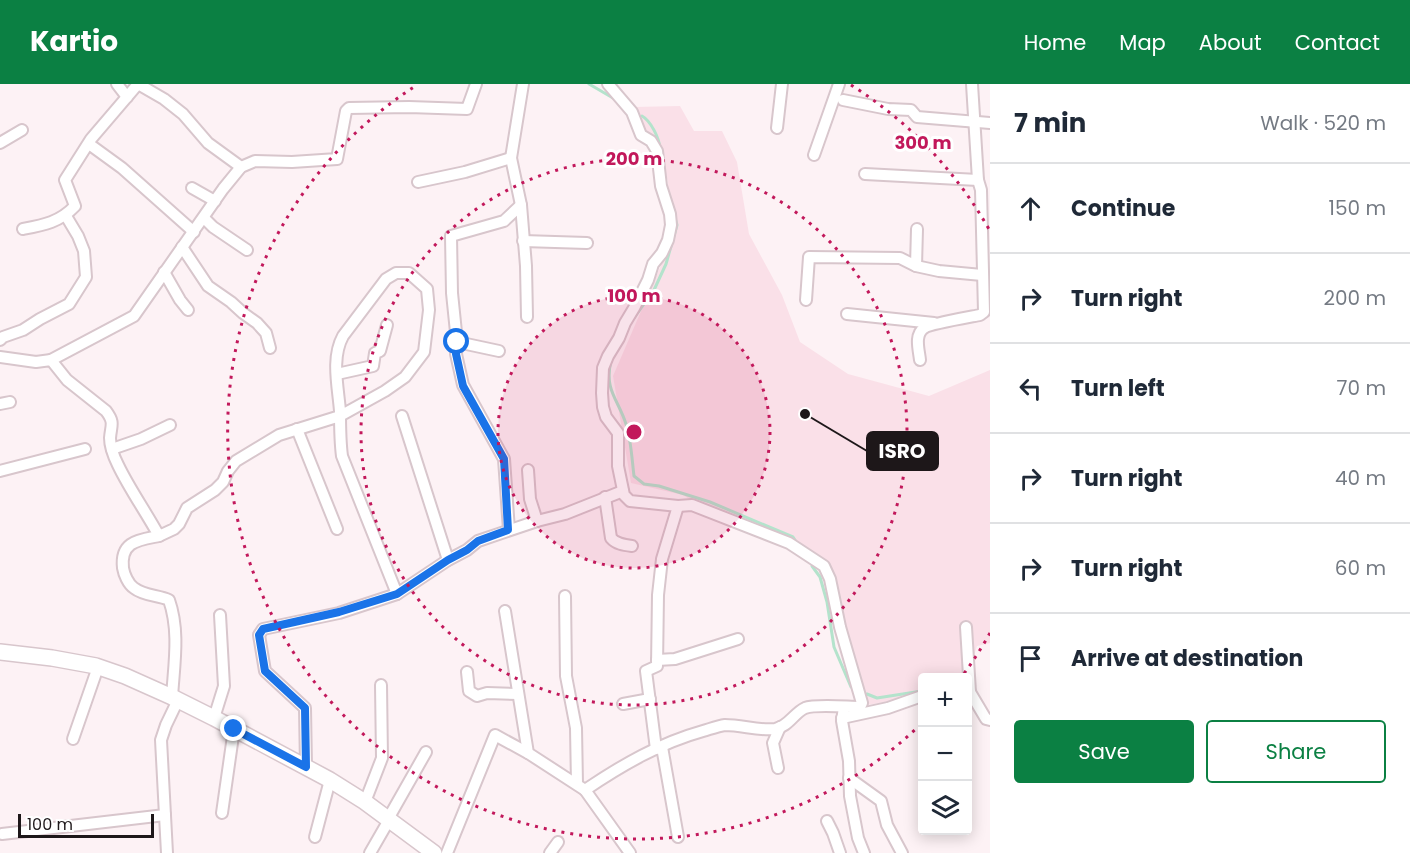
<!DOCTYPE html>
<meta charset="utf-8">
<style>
:root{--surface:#fff;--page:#f2f2f3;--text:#1f2937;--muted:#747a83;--line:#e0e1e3;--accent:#0b8043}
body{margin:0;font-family:Poppins,sans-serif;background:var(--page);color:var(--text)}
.controls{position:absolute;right:18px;bottom:18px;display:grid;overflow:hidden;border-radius:6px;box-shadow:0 3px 15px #0003}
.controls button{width:54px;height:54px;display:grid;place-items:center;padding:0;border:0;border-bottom:2px solid var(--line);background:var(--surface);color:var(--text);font:30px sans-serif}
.scale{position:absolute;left:18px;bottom:15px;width:136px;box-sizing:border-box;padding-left:6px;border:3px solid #1d1719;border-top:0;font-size:16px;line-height:21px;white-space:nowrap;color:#1d1719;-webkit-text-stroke:4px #fff;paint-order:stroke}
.stop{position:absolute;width:18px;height:18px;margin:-14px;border:4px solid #1a73e8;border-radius:50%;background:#fff}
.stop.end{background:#1a73e8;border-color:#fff;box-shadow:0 2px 6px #0008}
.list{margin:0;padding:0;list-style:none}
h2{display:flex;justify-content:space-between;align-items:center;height:78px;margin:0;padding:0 24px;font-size:26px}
h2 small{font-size:20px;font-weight:400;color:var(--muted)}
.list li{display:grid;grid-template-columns:39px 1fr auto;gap:18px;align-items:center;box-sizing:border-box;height:90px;padding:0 24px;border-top:2px solid var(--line)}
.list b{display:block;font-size:22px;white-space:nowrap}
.list em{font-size:20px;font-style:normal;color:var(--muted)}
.actions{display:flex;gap:12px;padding:18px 24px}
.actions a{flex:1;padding:14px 0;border:2px solid var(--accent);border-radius:6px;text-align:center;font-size:21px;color:var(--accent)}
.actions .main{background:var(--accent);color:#fff}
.icon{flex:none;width:33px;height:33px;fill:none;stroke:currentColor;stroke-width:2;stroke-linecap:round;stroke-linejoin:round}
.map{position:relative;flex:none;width:990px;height:769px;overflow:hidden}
header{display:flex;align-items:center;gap:36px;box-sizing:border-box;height:84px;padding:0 30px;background:var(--accent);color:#fff}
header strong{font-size:28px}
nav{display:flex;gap:33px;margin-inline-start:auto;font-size:21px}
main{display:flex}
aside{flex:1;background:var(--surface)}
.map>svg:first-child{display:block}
</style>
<header>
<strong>Kartio</strong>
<nav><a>Home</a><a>Map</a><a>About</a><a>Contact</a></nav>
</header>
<main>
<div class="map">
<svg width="990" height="769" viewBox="0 0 990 769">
<rect width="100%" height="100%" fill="#fdf2f5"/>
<polygon fill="#fae0e8" points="680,22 694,47 722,47 737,78 749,150 782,211 800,258 848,290 929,312 990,286 990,559 977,562 967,593 922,594 922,612 867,621 844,557 822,480 796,466 730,441 683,411 631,399 613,292 670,160 668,98 659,64 642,41 634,23"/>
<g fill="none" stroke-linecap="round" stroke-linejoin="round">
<g stroke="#b4e3cc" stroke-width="3">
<polyline points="589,0 613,14"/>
<path d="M 642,32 C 651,37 659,54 660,64"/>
<polyline points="634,234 654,206 666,180 677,141 675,134"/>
<path d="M 611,277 C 604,306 618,315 626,340 C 631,355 632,376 634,392 L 644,400 L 659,402 L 710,418 L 793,453 L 795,456"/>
<polyline points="812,482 820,493 827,518 834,563 851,603"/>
<polyline points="867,610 877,614 922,607"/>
</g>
<g stroke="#d8c6cc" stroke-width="14">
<g id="minor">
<polyline points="117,0 127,13"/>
<polyline points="138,0 164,15 183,30 208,59 241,83"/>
<polyline points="523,0 511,74 521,121 526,182 527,233"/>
<polyline points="608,0 632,28 641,51 651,57 657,67 661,102 670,130 671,141 668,156 662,169 653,180 648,196 634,224 625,239 619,254 608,272 603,284 602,309 603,323 606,333 618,349 618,382 624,411 630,417 678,422 662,475 658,511 657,582 646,587 656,665"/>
<polyline points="843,16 888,25 911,26 917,33 990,39"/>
<polyline points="777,44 782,0"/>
<polyline points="0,59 22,46"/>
<polyline points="89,60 122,84 194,148"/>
<polyline points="814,71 839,0"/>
<polyline points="865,90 978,96"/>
<polyline points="418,98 465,88 511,74"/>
<polyline points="192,104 215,117"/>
<polyline points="204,134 213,143 247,166"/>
<path d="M 23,145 C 44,141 60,138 75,122 L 65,96 L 91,55 L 138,0"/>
<polyline points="523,157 587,159"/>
<polyline points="182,163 208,202 231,218 243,229 257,239 266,249 270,264"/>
<polyline points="916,182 917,145"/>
<polyline points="164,188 180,216 188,226"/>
<polyline points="806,216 809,173 900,174 916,182 939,187 982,191"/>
<polyline points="847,230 934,239"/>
<polyline points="0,256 3,253 23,246 40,235 69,220 86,193 84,167 78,152 66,132"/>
<polyline points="457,258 499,267"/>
<path d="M 0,273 L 36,278 L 51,276 L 67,296 L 106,327 C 115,339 111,341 110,354 C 110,363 114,373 118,381 C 130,406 146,428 159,452 L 174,445 L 179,440 L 187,424 L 215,406 L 223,398 L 228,387 L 236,377 L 279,351 L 340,332 L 385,307 L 405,293 L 424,268 L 429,226 L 427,205 L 409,189 L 396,189 L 386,195 L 343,252 C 331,274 338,302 340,327 C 340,342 340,357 342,372 L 397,510"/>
<polyline points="51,276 134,232 223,105 241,83 255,77 292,78 337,75 346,27 349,24 409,23 467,25 476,0"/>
<path d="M 920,276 C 919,266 914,251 924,244 C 929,240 970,233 980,231 L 984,228 L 981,106 L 978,96 L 972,0"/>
<polyline points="337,290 373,282 375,269 380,267 387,241"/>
<polyline points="0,320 10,318"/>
<polyline points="402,332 448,476"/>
<polyline points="297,345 337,445"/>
<polyline points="112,365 141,355 170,341"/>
<polyline points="528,386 530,415 537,437"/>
<polyline points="0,387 85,365"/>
<path d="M 605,413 L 611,454 C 616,460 624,461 632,462"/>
<polyline points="509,446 504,375 463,301 456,270 457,258 452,209 451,152 504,137 521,121"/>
<path d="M 159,452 C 139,456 120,457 123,484 C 124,490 128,500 134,504 C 144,512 158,511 169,516 C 180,547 174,581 172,613"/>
<polyline points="565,512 566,592 576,644 577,700"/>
<polyline points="505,527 528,669 585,706"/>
<polyline points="966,543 970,608"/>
<polyline points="657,576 675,575 738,555"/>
<polyline points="467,588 469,607 477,612 487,609 518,610"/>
<polyline points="968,607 970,608 986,635 990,636"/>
<polyline points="623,620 650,615"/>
<polyline points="844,623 842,637 849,677 850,712 858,754 864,769"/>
<polyline points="214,634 224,602 220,531"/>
<polyline points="842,634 888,624 922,612"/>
<polyline points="73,655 98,583"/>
<polyline points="662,663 678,753"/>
<polyline points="306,683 305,624 265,587 259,551 263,545 339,529 397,510 448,476 467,466 478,457 537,437 565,430 623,407"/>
<polyline points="778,684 773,659 780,643"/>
<polyline points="849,694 881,717 887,741 902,769"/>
<polyline points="365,718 382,674 381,601"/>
<polyline points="222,729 234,645"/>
<polyline points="388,735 426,668"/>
<polyline points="827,737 833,749 840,769"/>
<polyline points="2,750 165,731"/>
<polyline points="315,753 330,696"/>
<polyline points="167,769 161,656 166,641 178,616"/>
<polyline points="370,769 389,736"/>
<polyline points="447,769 495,651 528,669"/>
<polyline points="550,769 558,758"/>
<path d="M 630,769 L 585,706 C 622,681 660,659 703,647 C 710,645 718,642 725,641 C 742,641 759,647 775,645 C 788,643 794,629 805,624 C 815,620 848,623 860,623 L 862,619 L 840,543 L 830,495 L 824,482 L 789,459 L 692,421 L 678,422"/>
</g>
</g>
<g stroke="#d8c6cc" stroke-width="18">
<polyline id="secondary" points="0,568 52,574 96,582 125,592 172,613 214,634 330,696 365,718 434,769"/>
</g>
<use href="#minor" stroke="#fff" stroke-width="10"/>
<use href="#secondary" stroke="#fff" stroke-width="15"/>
</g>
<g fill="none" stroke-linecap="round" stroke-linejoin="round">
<polyline stroke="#1a73e8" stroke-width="8" points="234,645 306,683 305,624 265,587 259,551 263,545 339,528 397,510 448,476 467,466 478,457 508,446 504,375 463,302 456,270 457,258"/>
</g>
<circle cx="634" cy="348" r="136" fill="#c2185b" fill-opacity=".12"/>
<g fill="none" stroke="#c2185b" stroke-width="3" stroke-dasharray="3 6">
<circle cx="634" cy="348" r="136"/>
<circle cx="634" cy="348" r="273"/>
<path d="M990 549A409 409 0 0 1 963 591M921 640A409 409 0 1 1 417 1M851 1A409 409 0 0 1 990 147"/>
</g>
<circle cx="634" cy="348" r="9" fill="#c2185b" stroke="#fff" stroke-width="3"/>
<g font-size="18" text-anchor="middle" font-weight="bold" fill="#c2185b" stroke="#fff" stroke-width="6" stroke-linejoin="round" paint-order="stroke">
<text x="923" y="65">300 m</text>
<text x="634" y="81">200 m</text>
<text x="634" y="218">100 m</text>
</g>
<path fill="none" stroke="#1d1719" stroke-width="2" d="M805 330L867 367"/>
<circle fill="#1d1719" stroke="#fff" stroke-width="2" cx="805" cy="330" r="6"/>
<rect fill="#1d1719" stroke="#1d1719" stroke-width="2" x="867" y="348" width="71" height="38" rx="6"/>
<g font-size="20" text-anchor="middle" font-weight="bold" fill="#fff">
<text x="902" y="374">ISRO</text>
</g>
</svg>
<div class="controls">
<button>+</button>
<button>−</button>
<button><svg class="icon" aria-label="layers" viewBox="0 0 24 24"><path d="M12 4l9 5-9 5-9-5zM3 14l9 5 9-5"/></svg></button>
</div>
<div class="scale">100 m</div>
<div class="stop" style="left:457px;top:258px"></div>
<div class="stop end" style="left:234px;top:645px"></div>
</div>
<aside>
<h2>7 min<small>Walk · 520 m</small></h2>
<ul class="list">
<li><svg class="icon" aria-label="ahead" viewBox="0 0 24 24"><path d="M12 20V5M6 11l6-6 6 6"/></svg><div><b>Continue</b></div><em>150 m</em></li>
<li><svg class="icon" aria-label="right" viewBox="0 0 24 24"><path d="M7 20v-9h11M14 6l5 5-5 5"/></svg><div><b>Turn right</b></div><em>200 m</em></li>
<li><svg class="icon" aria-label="left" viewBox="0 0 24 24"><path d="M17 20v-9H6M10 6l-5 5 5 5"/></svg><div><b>Turn left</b></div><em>70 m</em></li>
<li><svg class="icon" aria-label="right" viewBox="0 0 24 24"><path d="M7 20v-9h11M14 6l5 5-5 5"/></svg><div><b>Turn right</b></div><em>40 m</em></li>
<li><svg class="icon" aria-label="right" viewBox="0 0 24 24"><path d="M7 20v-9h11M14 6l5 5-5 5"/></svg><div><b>Turn right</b></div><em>60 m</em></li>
<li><svg class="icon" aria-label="arrive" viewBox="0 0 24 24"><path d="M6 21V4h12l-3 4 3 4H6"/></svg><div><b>Arrive at destination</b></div></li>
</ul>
<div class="actions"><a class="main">Save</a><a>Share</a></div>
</aside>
</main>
